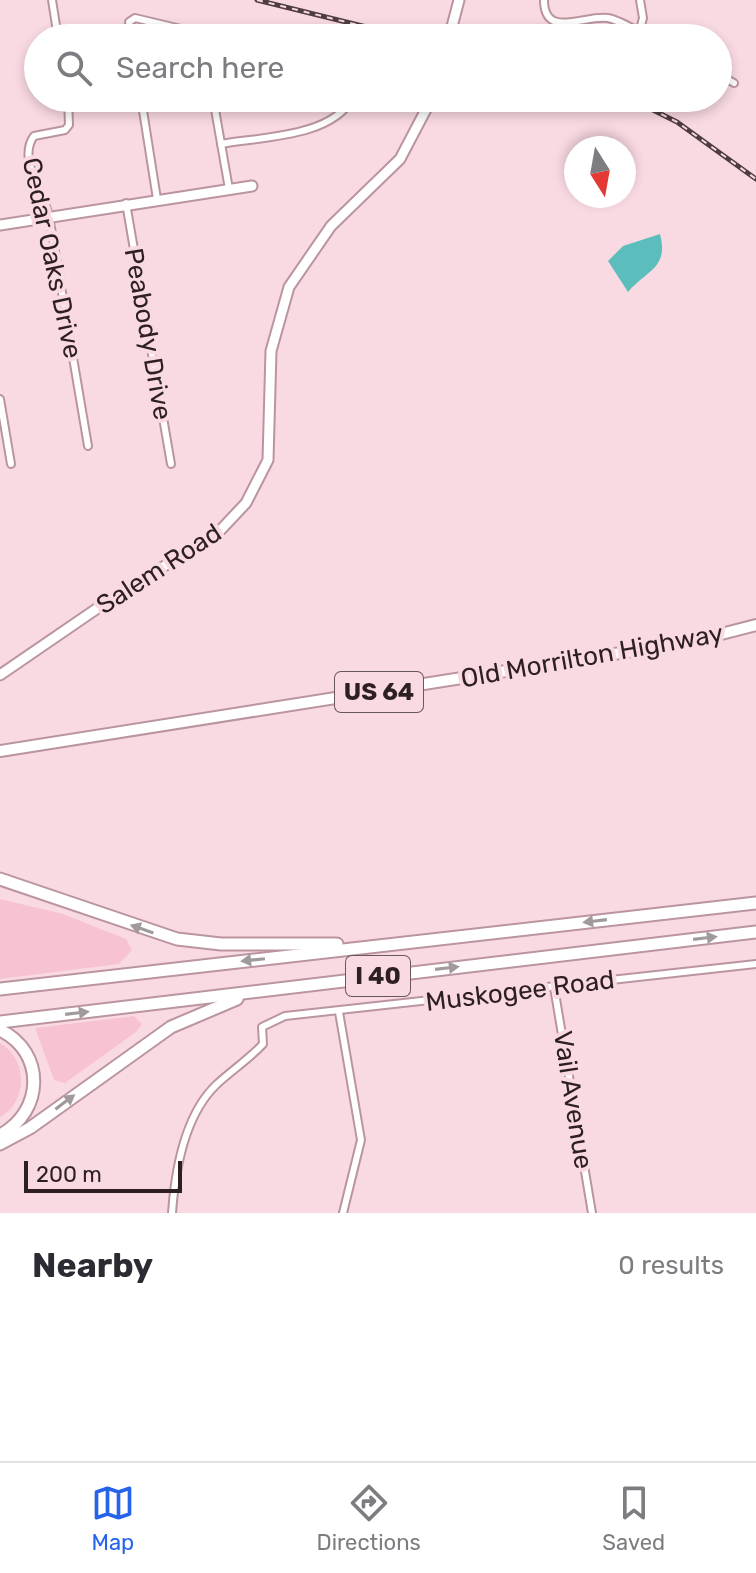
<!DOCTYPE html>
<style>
:root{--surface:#fff;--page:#f7f7f7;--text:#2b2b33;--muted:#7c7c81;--line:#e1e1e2;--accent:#2563eb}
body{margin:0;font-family:Rubik,sans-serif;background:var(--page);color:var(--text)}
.compass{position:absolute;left:564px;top:136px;width:72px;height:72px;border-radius:50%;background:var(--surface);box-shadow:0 4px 12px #0003;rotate:169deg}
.scale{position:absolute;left:24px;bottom:20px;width:158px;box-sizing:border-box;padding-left:8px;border:4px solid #2d1f22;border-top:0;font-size:22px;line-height:28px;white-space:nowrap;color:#2d1f22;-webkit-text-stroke:6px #fadae2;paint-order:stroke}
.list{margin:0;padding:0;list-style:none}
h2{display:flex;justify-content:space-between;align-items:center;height:104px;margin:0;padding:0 32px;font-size:34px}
h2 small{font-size:26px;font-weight:400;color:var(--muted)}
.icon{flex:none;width:44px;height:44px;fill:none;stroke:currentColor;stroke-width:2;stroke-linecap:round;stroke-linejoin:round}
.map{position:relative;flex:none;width:756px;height:1213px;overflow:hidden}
.search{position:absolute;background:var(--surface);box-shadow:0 4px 12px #0003;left:24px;right:24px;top:24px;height:88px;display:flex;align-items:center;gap:20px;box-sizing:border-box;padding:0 28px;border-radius:44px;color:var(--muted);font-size:30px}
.sheet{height:248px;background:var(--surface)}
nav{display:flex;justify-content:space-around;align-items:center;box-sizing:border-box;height:112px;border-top:2px solid var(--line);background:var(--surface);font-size:22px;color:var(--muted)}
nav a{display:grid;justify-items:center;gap:4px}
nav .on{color:var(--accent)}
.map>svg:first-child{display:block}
</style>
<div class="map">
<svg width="756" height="1213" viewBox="0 0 756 1213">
<rect width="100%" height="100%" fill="#fadae2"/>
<g fill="#f8c3d1">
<polygon points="0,899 63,914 126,939 132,950 119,964 0,979"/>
<polygon points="134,1016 142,1024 136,1032 65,1083 54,1080 35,1028"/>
<path d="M 0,1043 C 28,1059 28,1102 0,1117 Z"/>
</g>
<path fill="#5cbebc" d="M 660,234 C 669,268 647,270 628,292 L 608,261 L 623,246 Z"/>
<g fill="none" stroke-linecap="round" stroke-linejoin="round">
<g stroke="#ba959e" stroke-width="10">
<g id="street">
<polyline points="52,0 58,38"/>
<path d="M 544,0 C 544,40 586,14 608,18 C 622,21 637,31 649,38"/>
<polyline points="639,33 643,18 640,0"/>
<polyline points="131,38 129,22 135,18 219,38"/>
<polyline points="718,74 734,83"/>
<path d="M 68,98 L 69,125 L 65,130 L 34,136 C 17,159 44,193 49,216 L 88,446"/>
<polyline points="141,98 157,199"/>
<polyline points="213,98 229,189"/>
<path d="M 221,144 C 260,137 333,137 352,98"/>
<polyline points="126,203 171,464"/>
<polyline points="0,399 11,464"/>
<polyline points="554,987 592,1213"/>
<polyline points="339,1012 361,1140 343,1213"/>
<path d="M 172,1213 C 175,1171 184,1116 216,1085 C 231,1071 249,1059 263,1044 L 262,1027 L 285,1016 L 756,964"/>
</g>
</g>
<g stroke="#ba959e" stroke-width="13">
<g id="secondary">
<polyline points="449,38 459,0"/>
<polyline points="0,225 252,186"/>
<polyline points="0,675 124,590 215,536 246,503 268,460 271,351 289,287 331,226 400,159 432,98"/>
</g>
</g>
<g stroke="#ba959e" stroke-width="14">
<polyline id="primary" points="0,751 690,642 756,625"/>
</g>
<g stroke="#ba959e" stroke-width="15">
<g id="highway">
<polyline points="0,879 177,939 221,944 337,944"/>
<polyline points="0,989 756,903"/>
<polyline points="0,1022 756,932"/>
<path d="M 0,1030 C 46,1052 44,1112 0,1135"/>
<polyline points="0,1144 30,1128 171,1027 237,999"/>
</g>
</g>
<use href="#street" stroke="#fff" stroke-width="6"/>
<use href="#secondary" stroke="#fff" stroke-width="9"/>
<use href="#primary" stroke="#fff" stroke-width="10"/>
<use href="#highway" stroke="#fff" stroke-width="11"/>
<g stroke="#4e3d41" stroke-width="5">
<g id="rail">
<polyline points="257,0 411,38"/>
<polyline points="629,98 677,122 756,179"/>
</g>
</g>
<use href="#rail" stroke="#fadae2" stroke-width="2" stroke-dasharray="6" stroke-linecap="butt"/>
</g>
<defs><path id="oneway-solid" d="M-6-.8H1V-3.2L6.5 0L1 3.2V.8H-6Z" transform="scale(2)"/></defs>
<g fill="#a09a9c">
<use href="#oneway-solid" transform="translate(595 921) rotate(173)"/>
<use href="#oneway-solid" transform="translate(142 929) rotate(-161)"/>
<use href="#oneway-solid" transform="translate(705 938) rotate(-7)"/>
<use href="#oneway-solid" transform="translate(253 960) rotate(174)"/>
<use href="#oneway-solid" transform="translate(447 968) rotate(-7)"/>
<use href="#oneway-solid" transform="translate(77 1013) rotate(-7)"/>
<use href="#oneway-solid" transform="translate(65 1102) rotate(-37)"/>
</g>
<g text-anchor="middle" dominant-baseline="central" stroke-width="8" stroke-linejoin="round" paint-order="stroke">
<g fill="#fadae2" stroke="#6a575c" stroke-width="2">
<rect x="335" y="672" width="88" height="40" rx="6"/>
<rect x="346" y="956" width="64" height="40" rx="6"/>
</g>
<g font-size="24" font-weight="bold" fill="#2d1f22">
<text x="379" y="692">US 64</text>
<text x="378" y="976">I 40</text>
</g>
<g font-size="26" fill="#2d1f22" stroke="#fadae2">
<text transform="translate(52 258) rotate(78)">Cedar Oaks Drive</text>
<text transform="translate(148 334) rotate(80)">Peabody Drive</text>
<text transform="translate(159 569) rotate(-33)">Salem Road</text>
<text transform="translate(592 656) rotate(-10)">Old Morrilton Highway</text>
<text transform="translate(520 991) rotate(-7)">Muskogee Road</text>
<text transform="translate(573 1100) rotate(81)">Vail Avenue</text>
</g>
</g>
</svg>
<svg class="compass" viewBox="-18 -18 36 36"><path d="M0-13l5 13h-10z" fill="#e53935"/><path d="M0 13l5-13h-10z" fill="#7c7c81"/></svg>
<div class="scale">200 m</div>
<div class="search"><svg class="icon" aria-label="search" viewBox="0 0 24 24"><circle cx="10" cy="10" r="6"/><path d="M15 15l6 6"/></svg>Search here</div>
</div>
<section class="sheet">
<h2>Nearby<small>0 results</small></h2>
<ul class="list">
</ul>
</section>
<nav>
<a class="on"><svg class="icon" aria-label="map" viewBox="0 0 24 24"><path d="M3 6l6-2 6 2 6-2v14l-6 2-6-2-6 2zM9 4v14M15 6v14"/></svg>Map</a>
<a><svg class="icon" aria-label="directions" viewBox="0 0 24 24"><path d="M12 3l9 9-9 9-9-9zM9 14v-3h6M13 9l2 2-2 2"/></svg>Directions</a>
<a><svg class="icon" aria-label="saved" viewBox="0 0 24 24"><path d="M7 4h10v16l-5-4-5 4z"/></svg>Saved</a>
</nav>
